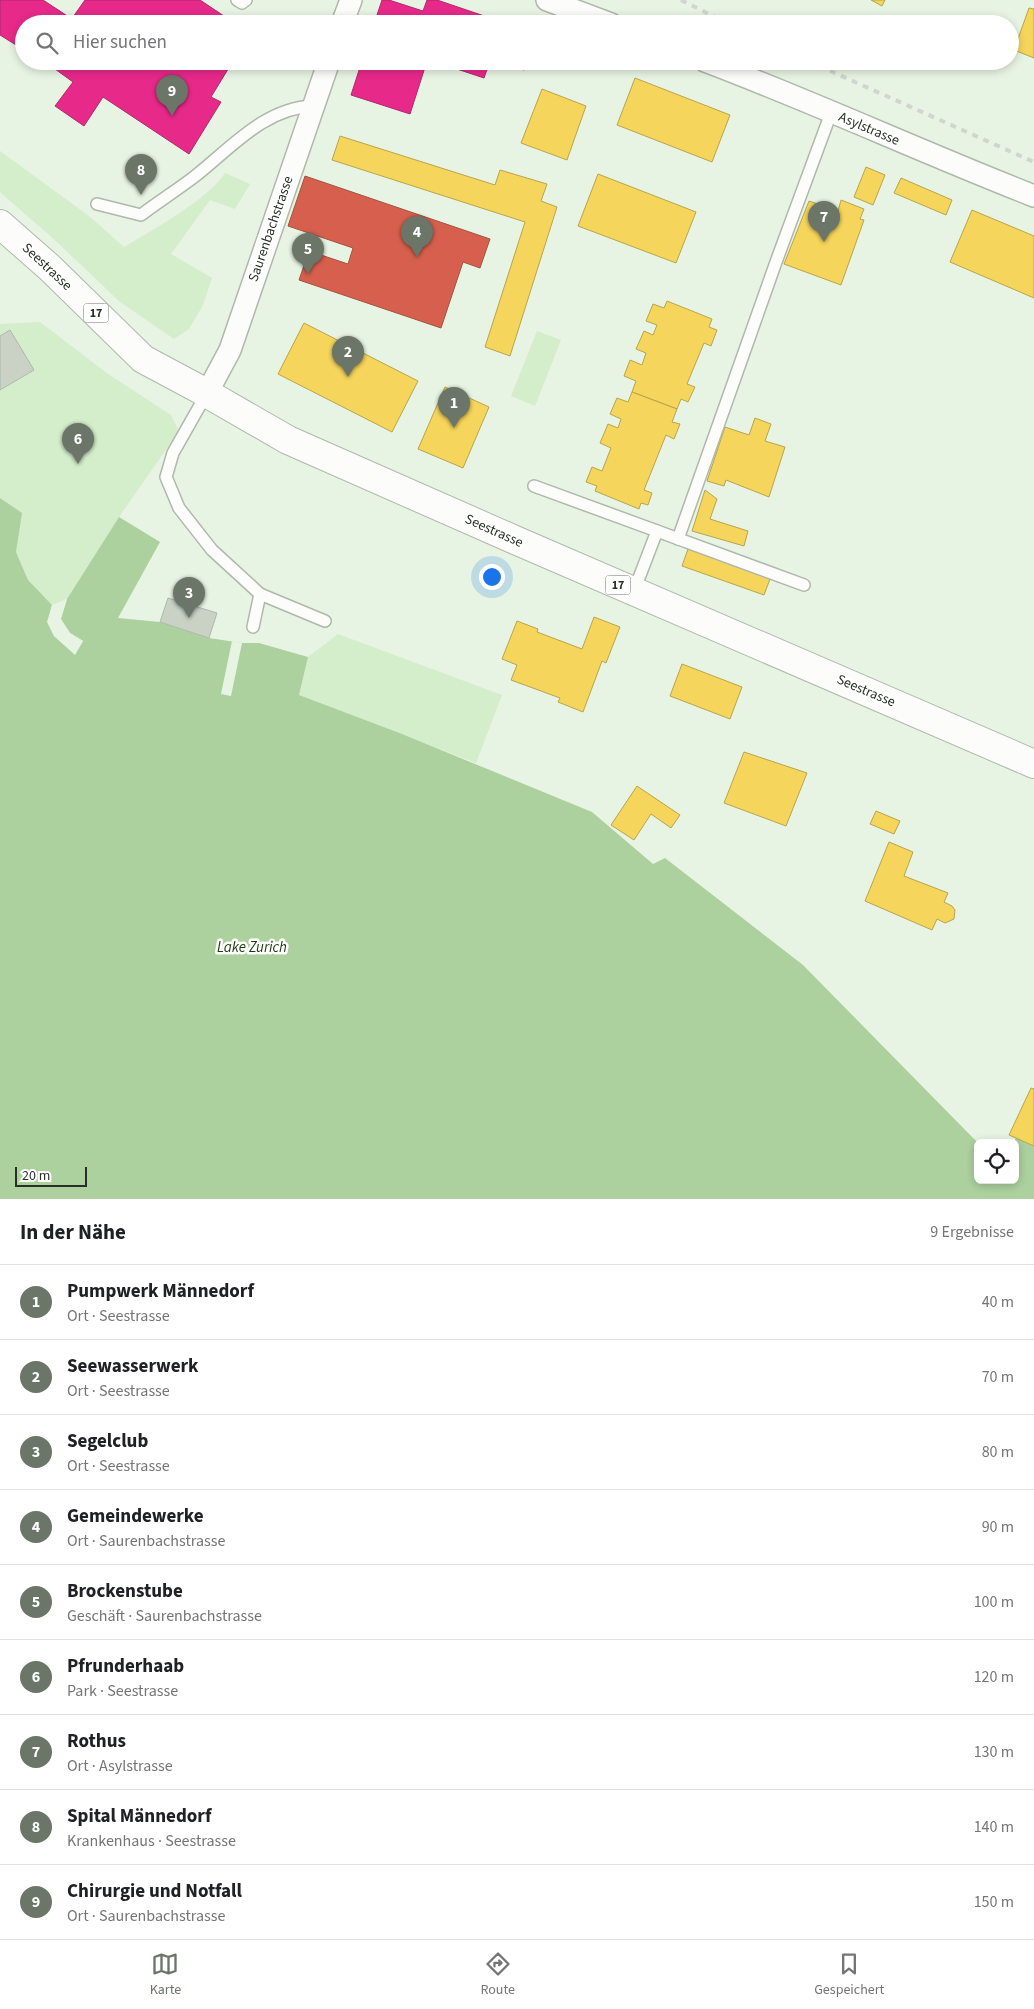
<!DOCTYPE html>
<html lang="de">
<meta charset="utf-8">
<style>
:root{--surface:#fff;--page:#f6f6f6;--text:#202124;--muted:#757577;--line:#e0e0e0;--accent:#6b7568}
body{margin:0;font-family:"Source Sans 3",sans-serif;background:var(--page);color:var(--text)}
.controls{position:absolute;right:15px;bottom:15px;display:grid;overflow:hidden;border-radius:8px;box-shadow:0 2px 8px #0003}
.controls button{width:45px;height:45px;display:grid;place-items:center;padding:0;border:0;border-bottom:1px solid var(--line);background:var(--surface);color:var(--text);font:25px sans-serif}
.scale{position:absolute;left:15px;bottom:12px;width:72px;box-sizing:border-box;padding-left:5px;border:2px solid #283025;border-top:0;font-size:14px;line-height:18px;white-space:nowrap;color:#283025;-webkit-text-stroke:4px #fff;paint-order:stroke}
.you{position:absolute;left:491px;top:576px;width:18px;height:18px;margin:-12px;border:4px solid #fff;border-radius:50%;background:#1a73e8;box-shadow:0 0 0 8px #1a73e833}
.badge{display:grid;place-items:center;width:32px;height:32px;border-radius:50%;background:var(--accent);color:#fff;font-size:16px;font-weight:700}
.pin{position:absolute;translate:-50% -41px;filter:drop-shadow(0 1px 2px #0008)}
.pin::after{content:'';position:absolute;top:26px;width:18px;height:15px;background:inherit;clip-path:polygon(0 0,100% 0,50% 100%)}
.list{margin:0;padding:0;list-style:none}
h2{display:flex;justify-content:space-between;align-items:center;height:65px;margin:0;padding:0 20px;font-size:21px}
h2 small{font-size:16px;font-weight:400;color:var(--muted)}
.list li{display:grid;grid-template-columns:32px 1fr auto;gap:15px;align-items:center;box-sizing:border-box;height:75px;padding:0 20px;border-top:1px solid var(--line)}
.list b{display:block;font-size:19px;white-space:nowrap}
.list p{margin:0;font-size:16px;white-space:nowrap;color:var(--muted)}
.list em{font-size:16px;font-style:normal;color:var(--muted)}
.icon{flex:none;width:28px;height:28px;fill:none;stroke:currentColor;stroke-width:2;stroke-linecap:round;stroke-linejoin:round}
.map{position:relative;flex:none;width:1034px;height:1199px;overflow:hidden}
.search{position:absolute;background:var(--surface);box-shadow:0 2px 8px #0003;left:15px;right:15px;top:15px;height:55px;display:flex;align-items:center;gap:12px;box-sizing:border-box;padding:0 18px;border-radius:28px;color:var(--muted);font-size:19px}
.sheet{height:740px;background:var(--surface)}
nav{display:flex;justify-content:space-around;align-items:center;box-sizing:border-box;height:70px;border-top:1px solid var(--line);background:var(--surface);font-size:14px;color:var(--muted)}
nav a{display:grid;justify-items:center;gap:2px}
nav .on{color:var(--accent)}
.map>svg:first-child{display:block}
</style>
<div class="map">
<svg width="1034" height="1199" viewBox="0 0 1034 1199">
<rect width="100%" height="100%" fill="#e8f4e3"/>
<g fill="#d4edca">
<path d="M 0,151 L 89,216 L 124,247 C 151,231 210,198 225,173 L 250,184 L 235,209 L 210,200 L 171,254 L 212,278 L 203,305 L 189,329 L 174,339 L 120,302 L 57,242 L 0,192 Z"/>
<polygon points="40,322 108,374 171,415 179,431 119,517 67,599 52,605 28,580 16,552 21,513 0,498 0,324"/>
<polygon points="537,331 561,340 535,406 511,396"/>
<polygon points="338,634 502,695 476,763 299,695 308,657"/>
</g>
<polygon fill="#acd09e" points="0,498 22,513 16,552 28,580 52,605 48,622 54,636 75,654 83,641 70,633 60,619 67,599 119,517 160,542 118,618 160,622 209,638 242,643 259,643 308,657 299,695 402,734 592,812 653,864 665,858 803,965 978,1143 978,1180 1015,1180 1015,1143 1013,1143 1016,1138 1034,1146 1034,1199 0,1199"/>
<g fill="#e8f4e3">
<polygon points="67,599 61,619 70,633 83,641 75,655 54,636 47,622 52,605 54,604 50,622 56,634 74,651 80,642 68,635 58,619 64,600"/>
<polygon points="232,641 242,643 231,696 221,694"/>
</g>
<g fill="#f6d55c" stroke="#b8a44c">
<polygon points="871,0 885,0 882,6"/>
<polygon points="1029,8 1034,9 1034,58 1014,50"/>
<polygon points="635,78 730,115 712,162 617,125"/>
<polygon points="542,89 586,106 567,160 521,143"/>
<polygon points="340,136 495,185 500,170 547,184 541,201 557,207 510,356 485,347 525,222 332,160"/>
<polygon points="866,167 885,175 873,205 854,197"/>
<polygon points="598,174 696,212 676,263 578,226"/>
<polygon points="901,178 952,200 946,215 894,193"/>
<polygon points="841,200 864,209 860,219 864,220 841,285 784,264 809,201 838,211"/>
<polygon points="972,210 1034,236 1034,298 950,262"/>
<polygon points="667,301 712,319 709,327 717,330 711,346 704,343 687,384 695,387 688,402 681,399 677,409 632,392 636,381 624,376 630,360 642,365 646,353 636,349 644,331 653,335 657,325 646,321 653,304 664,308"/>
<polygon points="304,323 418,381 392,432 278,374"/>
<polygon points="445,387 489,407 463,468 418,449"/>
<polygon points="632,392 677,409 672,422 680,424 674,439 666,435 644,490 652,493 648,505 641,503 639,509 595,491 597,486 586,482 592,467 602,471 611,448 600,443 608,424 618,428 621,419 610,414 617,398 628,402"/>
<polygon points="755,418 771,424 765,441 785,447 769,497 726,480 724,486 707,481 725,427 749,435"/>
<polygon points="705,490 717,499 710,519 748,531 744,546 692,531"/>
<polygon points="688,549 770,579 764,595 682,566"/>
<polygon points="594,617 620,627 606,663 602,661 583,712 558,702 560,698 511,680 517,665 502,659 517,621 538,629 537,632 582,649"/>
<polygon points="682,664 742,687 730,719 670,696"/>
<polygon points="744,752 807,773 786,826 724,803"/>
<polygon points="637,786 680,815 671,828 651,814 634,840 611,825"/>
<polygon points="876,811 900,821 894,834 870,824"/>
<polygon points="889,842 913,852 904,876 948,893 944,902 952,906 955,910 954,919 945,923 937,919 932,930 865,901"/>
<polygon points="1031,1088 1034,1089 1034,1146 1009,1135"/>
</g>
<polygon fill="#d6604d" stroke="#a25241" points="305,176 490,239 480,268 463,262 441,328 299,280 309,251 348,264 353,248 288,226"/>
<g fill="#e7298a" stroke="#ae2b6c">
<polygon points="0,0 43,0 72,19 68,24 24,24 24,50 0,35"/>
<polygon points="85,0 200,0 236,24 68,24"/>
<polygon points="382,0 389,0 423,11 427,0 437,0 508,24 374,24"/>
<polygon points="44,61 233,61 211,97 221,102 189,154 103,97 84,126 55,106 73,82"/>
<polygon points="362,61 427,61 410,114 351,95"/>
<polygon points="433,61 490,61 484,78"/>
<polygon points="497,61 527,61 524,70"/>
</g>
<g fill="#c9d2c5" stroke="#afb9ab">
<polygon points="10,330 34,370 0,390 0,336"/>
<polygon points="168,598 217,613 209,638 160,622"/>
</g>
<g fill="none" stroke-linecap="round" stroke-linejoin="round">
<g stroke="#afb8ab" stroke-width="14">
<g id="service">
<polyline points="237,0 242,3 246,0"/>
<path d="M 97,204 L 141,215 C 158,202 177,190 194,177 C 230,149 264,108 313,106"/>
<polyline points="207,393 173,453 166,477 179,508 212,550 260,594 253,627"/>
<polyline points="534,486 657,531 634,591"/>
<polyline points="657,531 804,585"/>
<polyline points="678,539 776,262 831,113"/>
<polyline points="260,594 325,621"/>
</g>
</g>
<g stroke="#afb8ab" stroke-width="24">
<g id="minor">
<polyline points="547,0 611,24"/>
<polyline points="342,24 351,0"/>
<path d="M 705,61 C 816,103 924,153 1034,196"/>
<polyline points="207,393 230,350 329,61"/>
</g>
</g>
<g stroke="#afb8ab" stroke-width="30">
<polyline id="primary" points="0,224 50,268 143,359 201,390 288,440 515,540 1034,764"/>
</g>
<use href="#service" stroke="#fcfdfb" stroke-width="11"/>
<use href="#minor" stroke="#fcfdfb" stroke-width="21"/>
<use href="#primary" stroke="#fcfdfb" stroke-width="28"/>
<g stroke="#d1d5d0" stroke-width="4" stroke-dasharray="6 6" stroke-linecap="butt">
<polyline points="681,0 729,24"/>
<polyline points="808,61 1034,162"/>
</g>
</g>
<g text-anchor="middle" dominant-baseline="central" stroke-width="5" stroke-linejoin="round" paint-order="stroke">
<g fill="#fff" stroke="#686e66" stroke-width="1">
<rect x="83.5" y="303.5" width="25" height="19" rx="4"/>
<rect x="605.5" y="575.5" width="25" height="19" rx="4"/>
</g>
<g font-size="12" font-weight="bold" fill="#283025">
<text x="96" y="313">17</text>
<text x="618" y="585">17</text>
</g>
<g font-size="14" fill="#283025" stroke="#fff">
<text transform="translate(869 129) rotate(23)">Asylstrasse</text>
<text transform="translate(271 229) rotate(-71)">Saurenbachstrasse</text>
<text transform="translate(47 267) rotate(43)">Seestrasse</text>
<text transform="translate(494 531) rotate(24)">Seestrasse</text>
<text transform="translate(866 691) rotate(23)">Seestrasse</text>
</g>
<g font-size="15" font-style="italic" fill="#1b3a0e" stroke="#fff">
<text x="252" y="947">Lake Zurich</text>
</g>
</g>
</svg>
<div class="controls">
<button><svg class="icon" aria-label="locate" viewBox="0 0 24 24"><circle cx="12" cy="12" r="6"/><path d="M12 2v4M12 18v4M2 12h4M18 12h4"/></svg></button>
</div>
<div class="scale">20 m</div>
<div class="you"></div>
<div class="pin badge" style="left:454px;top:428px">1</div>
<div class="pin badge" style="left:348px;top:377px">2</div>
<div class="pin badge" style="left:189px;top:618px">3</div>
<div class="pin badge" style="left:417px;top:257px">4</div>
<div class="pin badge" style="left:308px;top:274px">5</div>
<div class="pin badge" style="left:78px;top:464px">6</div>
<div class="pin badge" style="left:824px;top:242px">7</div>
<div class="pin badge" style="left:141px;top:195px">8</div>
<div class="pin badge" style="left:172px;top:116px">9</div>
<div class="search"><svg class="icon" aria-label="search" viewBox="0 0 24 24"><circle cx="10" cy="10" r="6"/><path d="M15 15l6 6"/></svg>Hier suchen</div>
</div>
<section class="sheet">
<h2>In der Nähe<small>9 Ergebnisse</small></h2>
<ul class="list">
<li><span class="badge">1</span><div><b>Pumpwerk Männedorf</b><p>Ort · Seestrasse</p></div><em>40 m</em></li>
<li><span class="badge">2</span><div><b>Seewasserwerk</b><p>Ort · Seestrasse</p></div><em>70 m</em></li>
<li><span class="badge">3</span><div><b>Segelclub</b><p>Ort · Seestrasse</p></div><em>80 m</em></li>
<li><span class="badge">4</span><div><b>Gemeindewerke</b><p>Ort · Saurenbachstrasse</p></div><em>90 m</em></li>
<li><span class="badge">5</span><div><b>Brockenstube</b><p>Geschäft · Saurenbachstrasse</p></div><em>100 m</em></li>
<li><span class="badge">6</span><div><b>Pfrunderhaab</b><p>Park · Seestrasse</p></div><em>120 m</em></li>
<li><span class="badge">7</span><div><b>Rothus</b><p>Ort · Asylstrasse</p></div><em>130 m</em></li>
<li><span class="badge">8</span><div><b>Spital Männedorf</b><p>Krankenhaus · Seestrasse</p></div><em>140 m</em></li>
<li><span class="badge">9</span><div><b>Chirurgie und Notfall</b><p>Ort · Saurenbachstrasse</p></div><em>150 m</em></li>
</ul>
</section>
<nav>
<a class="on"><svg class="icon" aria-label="map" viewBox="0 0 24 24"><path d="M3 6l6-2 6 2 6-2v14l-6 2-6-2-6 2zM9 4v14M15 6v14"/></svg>Karte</a>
<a><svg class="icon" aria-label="directions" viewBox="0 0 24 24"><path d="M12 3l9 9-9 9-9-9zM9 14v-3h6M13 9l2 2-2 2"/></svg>Route</a>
<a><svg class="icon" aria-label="saved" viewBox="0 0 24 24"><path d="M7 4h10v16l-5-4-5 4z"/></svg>Gespeichert</a>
</nav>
